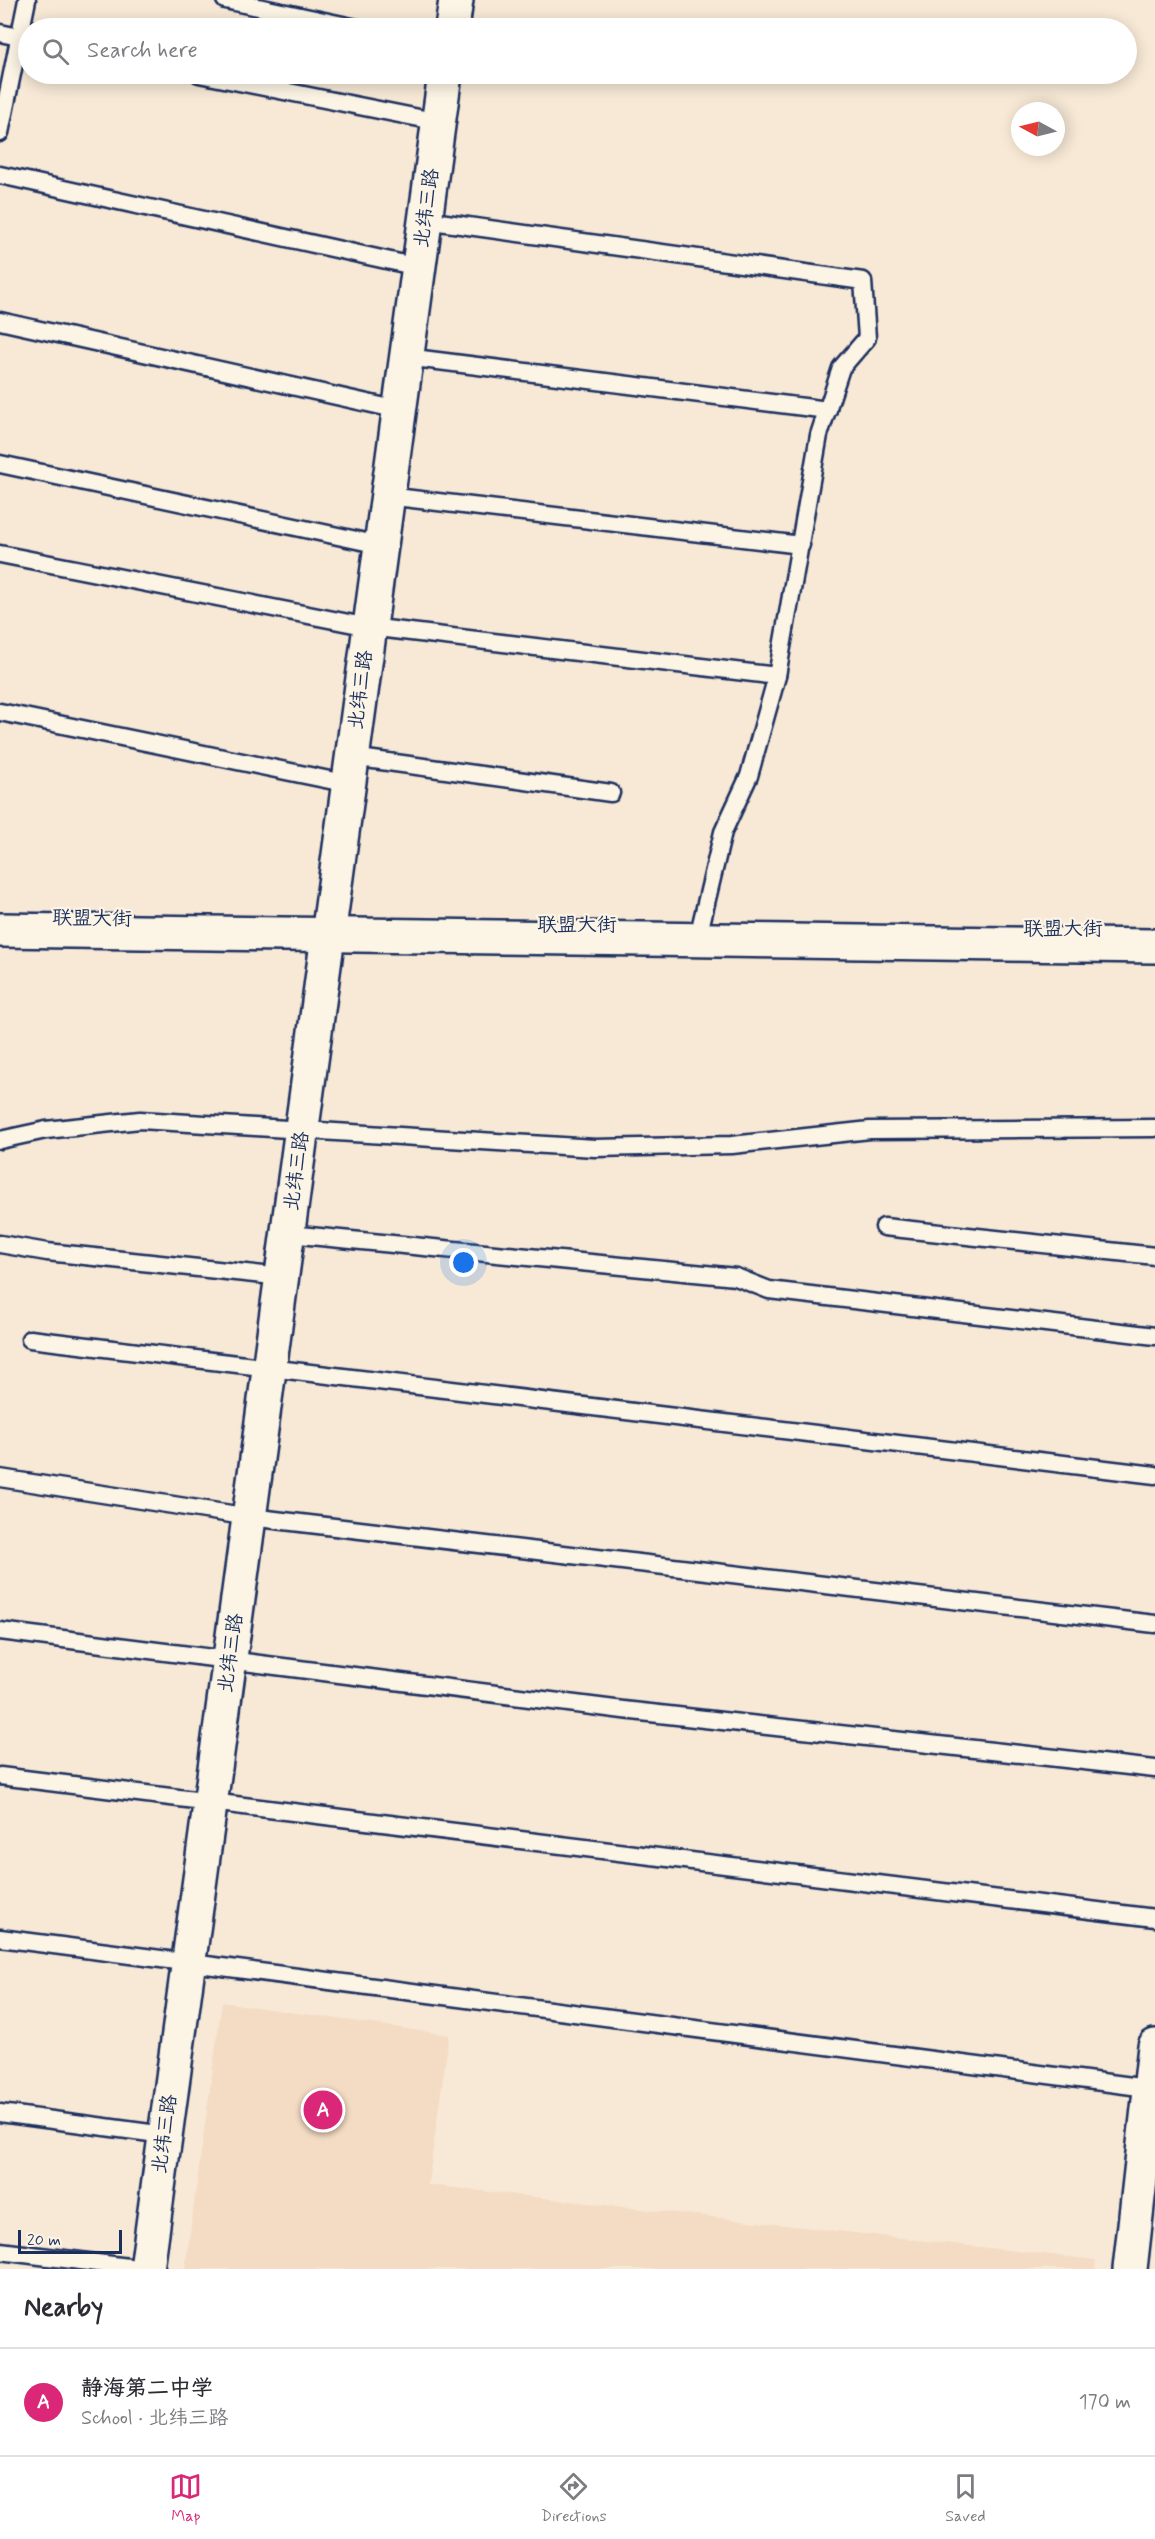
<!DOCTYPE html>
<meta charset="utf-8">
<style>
:root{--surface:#fff;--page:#f2f2f3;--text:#2b2b33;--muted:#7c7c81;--line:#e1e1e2;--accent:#db2777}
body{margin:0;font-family:Mynerve,"LXGW WenKai TC",sans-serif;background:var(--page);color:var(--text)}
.compass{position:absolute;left:1011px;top:102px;width:54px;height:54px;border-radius:50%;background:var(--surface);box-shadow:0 3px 15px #0003;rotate:277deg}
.scale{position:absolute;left:18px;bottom:15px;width:104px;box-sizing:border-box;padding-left:6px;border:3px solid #1b2f5e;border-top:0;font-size:16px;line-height:21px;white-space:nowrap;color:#1b2f5e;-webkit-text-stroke:4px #fcf5e5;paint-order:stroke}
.you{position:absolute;left:464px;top:1263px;width:21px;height:21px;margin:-15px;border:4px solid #fff;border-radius:50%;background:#1a73e8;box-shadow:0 0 0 9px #1a73e833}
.badge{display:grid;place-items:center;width:39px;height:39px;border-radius:50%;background:var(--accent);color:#fff;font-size:20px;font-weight:700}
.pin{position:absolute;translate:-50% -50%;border:3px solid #fff;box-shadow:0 2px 6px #0006}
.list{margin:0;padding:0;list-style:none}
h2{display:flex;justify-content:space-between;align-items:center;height:78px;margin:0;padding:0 24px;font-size:26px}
h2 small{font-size:20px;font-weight:400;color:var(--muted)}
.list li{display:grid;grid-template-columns:39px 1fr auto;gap:18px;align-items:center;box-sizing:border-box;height:108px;padding:0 24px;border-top:2px solid var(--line)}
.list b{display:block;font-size:22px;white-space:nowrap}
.list p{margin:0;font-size:20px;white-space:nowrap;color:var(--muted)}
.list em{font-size:20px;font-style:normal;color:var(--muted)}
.icon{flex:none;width:33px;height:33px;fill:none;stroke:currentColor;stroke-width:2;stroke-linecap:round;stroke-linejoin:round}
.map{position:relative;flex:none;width:1155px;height:2269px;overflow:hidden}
.search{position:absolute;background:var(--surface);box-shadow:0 3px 15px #0003;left:18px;right:18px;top:18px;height:66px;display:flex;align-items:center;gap:15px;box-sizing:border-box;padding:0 21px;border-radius:33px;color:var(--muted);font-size:22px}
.sheet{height:186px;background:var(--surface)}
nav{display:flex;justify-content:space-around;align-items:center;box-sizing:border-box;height:84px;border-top:2px solid var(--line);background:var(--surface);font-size:16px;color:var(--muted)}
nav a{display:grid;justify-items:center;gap:3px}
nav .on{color:var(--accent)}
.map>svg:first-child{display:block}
</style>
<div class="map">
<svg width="1155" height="2269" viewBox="0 0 1155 2269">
<rect width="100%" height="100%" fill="#f8e9d6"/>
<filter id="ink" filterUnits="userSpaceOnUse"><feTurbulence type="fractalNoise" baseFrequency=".0167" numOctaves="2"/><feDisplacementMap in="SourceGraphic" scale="12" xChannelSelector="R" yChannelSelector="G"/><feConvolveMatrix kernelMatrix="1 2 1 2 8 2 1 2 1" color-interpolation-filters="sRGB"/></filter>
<g filter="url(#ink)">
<polygon fill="#f4dbc4" points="222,2002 449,2035 428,2185 1096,2260 1095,2269 185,2269"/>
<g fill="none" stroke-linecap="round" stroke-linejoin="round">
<g stroke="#1b2f5e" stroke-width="21">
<g id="service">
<polyline points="225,0 357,28"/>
<polyline points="0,33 28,39"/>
<polyline points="199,74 439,122"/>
<polyline points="0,133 27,0"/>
<polyline points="0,175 418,267"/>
<polyline points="425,220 863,281 867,338 841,368 819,435 777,676 749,776 723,832 697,941"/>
<polyline points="0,321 399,410"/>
<polyline points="406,357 828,410"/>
<polyline points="0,464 380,545"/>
<polyline points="387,496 801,545"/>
<polyline points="0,554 369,627 777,676"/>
<polyline points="0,712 349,784"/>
<polyline points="352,757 611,793"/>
<polyline points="0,1140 46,1130 140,1120 595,1148 732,1145 870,1130 1155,1128"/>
<polyline points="884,1227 1155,1256"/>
<polyline points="289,1234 736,1277 769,1290 1155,1336"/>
<polyline points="0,1244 47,1252 283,1277"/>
<polyline points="30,1339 1155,1475"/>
<polyline points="0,1478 250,1517 1155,1624"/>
<polyline points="0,1631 623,1710 1155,1769"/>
<polyline points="0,1776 1155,1918"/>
<polyline points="0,1938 1155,2089"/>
<polyline points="0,2113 165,2135"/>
<polyline points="0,2251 145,2269"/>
</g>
</g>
<g stroke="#1b2f5e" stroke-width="38">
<g id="tertiary">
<polyline points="452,28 456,0"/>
<polyline points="147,2269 445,74"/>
<polyline points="1130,2269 1155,2046"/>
</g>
</g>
<g stroke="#1b2f5e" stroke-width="38">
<polyline id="secondary" points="0,930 1155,946"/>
</g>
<use href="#service" stroke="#fcf5e5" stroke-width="16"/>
<use href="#tertiary" stroke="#fcf5e5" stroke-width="33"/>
<use href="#secondary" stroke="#fcf5e5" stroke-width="33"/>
</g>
</g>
<g text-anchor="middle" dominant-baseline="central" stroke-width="4.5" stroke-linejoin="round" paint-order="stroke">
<g font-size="20" fill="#1b2f5e" stroke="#fcf5e5">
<text transform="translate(427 208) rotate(-82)">北纬三路</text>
<text transform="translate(361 690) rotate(-83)">北纬三路</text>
<text transform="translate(92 919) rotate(1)">联盟大街</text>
<text x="577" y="925">联盟大街</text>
<text x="1063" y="929">联盟大街</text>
<text transform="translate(297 1171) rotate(-82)">北纬三路</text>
<text transform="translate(231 1653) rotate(-82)">北纬三路</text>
<text transform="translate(165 2134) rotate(-82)">北纬三路</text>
</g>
</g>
</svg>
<svg class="compass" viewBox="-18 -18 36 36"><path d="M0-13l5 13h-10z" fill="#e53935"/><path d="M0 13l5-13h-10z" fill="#7c7c81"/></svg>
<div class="scale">20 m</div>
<div class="you"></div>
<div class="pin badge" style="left:323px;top:2110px">A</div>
<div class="search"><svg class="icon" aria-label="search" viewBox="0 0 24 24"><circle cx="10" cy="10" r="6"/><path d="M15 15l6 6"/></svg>Search here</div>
</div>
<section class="sheet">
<h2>Nearby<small></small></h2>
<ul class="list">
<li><span class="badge">A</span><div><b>静海第二中学</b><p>School · 北纬三路</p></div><em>170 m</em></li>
</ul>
</section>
<nav>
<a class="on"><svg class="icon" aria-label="map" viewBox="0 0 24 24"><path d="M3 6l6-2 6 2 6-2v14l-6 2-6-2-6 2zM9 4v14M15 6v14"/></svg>Map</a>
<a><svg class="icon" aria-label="directions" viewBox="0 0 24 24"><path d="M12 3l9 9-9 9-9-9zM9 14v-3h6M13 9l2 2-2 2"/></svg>Directions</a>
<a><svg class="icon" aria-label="saved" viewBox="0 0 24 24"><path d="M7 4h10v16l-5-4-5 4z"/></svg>Saved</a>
</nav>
